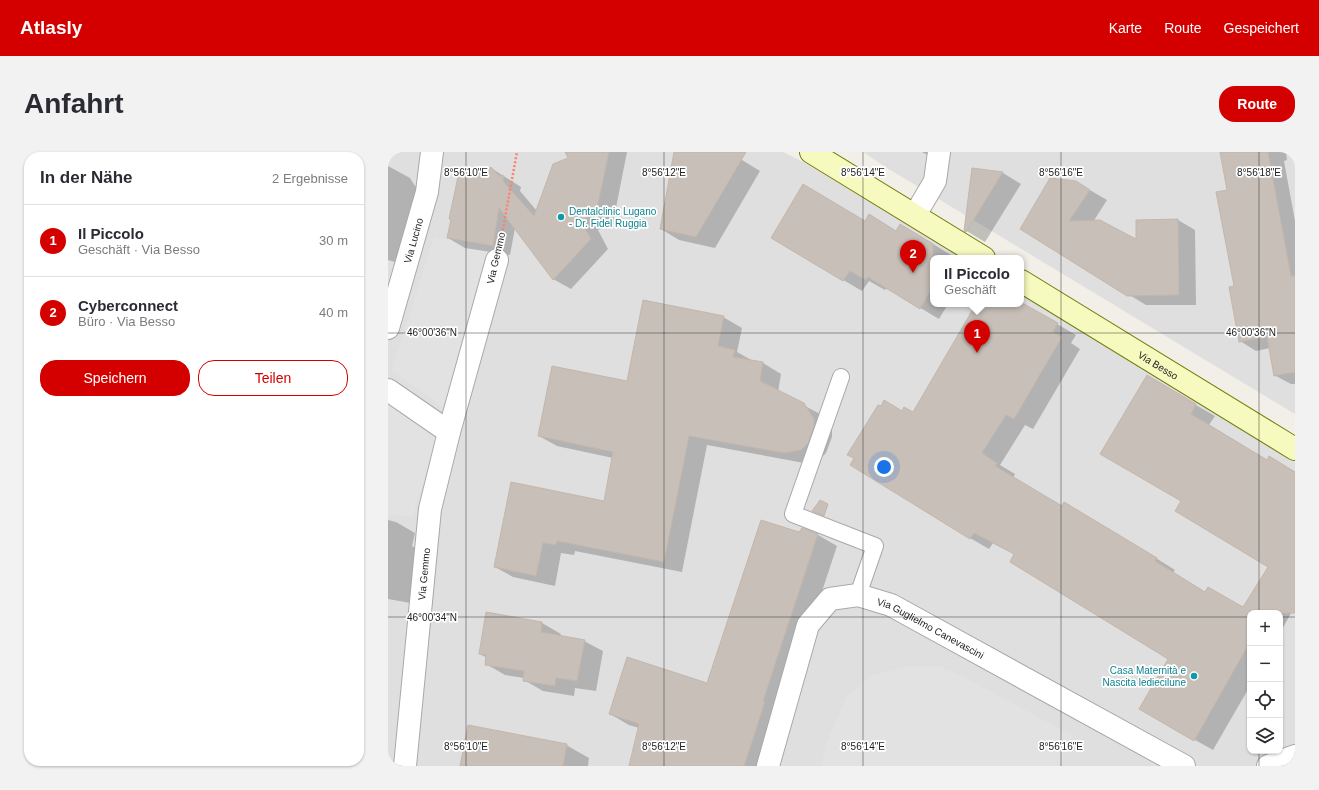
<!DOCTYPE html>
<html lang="de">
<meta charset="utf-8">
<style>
:root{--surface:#fff;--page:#f2f2f3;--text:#2b2b33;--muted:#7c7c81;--line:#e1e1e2;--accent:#d40000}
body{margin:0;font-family:Helvetica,sans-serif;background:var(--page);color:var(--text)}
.controls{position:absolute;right:12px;bottom:12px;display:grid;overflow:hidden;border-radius:8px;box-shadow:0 1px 3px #0004}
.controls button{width:36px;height:36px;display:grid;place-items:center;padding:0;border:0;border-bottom:1px solid var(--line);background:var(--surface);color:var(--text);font:20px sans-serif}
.you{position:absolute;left:496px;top:315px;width:14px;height:14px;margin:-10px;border:3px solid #fff;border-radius:50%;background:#1a73e8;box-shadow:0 0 0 6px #1a73e833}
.badge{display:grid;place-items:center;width:26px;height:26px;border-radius:50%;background:var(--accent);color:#fff;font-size:13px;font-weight:700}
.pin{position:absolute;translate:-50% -33px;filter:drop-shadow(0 1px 2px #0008)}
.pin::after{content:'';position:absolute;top:21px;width:14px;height:12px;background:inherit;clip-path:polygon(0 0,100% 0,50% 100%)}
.popup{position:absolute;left:542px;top:103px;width:94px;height:52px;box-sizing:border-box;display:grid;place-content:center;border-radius:8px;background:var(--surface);filter:drop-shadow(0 1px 3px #0005);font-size:13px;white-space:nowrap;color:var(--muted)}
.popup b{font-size:15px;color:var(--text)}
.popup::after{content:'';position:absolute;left:50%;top:100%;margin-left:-8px;border:8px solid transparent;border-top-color:var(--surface)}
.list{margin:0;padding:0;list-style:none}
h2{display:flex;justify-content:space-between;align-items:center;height:52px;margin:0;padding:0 16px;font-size:17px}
h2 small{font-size:13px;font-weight:400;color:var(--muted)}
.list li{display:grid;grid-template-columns:26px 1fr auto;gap:12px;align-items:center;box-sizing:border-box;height:72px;padding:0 16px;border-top:1px solid var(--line)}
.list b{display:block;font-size:15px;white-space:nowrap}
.list p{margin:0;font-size:13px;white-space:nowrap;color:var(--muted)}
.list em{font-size:13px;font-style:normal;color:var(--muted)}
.actions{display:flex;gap:8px;padding:12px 16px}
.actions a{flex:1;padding:9px 0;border:1px solid var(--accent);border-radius:16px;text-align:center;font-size:14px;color:var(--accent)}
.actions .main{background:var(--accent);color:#fff}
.icon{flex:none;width:22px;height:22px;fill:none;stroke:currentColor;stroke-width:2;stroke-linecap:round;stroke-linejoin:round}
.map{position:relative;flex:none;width:907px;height:614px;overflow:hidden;border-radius:16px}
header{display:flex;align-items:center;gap:24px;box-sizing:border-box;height:56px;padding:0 20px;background:var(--accent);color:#fff}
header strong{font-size:19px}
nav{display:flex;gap:22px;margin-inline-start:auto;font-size:14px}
.intro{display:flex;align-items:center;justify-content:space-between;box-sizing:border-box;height:96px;padding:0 24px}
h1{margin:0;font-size:28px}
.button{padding:10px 18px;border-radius:16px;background:var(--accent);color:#fff;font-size:14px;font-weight:700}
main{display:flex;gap:24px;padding:0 24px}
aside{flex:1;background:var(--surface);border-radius:16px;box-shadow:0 1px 3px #0004}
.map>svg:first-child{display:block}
</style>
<header>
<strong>Atlasly</strong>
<nav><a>Karte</a><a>Route</a><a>Gespeichert</a></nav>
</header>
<div class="intro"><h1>Anfahrt</h1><a class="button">Route</a></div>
<main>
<aside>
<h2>In der Nähe<small>2 Ergebnisse</small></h2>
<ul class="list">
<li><span class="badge">1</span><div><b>Il Piccolo</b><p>Geschäft · Via Besso</p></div><em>30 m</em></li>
<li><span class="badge">2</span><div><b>Cyberconnect</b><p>Büro · Via Besso</p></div><em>40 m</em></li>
</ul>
<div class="actions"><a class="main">Speichern</a><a>Teilen</a></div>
</aside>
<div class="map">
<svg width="907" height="614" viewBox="0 0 907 614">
<rect width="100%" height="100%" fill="#f2efe9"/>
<g fill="#e0dfdf" fill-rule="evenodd">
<path d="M 0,0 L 395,0 L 415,10 L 576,106 L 545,106 L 545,152 L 633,152 L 633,140 L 907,305 L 907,614 L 0,614 ZM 862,461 L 892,461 L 892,599 L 862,599 Z"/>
<polygon points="475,0 907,0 907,262 499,16"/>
</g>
<g fill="#e2e2e2">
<polygon points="46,85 104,96 57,257 4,218"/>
<polygon points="0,248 49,282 25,365 0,362"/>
<polygon points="550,514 572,523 685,584 672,614 433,614 439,589 460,543 485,523 519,515"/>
</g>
<g fill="#0003">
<polygon points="178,0 239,0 225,71 210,78 220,97 183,137 165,127 127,76 122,103 77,96 60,86 64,68 62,67 96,21 103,16 133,35 132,39 149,59 182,7"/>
<polygon points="287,0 341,0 372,19 327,96 291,88 273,77"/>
<polygon points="534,0 543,0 543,5"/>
<polygon points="833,0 898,0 899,8 896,9 907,69 907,232 903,232 886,223 882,196 868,199 852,189 840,39"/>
<polygon points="0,14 22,26 34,45 14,112 0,108"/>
<polygon points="584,17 615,21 633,32 597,90 577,78"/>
<polygon points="688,30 719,48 705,70 749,89 790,68 807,78 808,153 758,153 633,77"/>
<polygon points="478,70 509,80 532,84 568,106 545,106 545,152 560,152 551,167 499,136 497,138 481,129 474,139 384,86"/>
<polygon points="633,151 688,183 683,191 692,197 645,277 637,273 612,313 627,322 625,326 674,355 755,398 787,418 785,421 818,441 856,457 881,415 794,349 759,225 827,264 821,273 880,309 882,305 907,320 907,454 892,481 892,461 862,461 862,534 825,598 752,557 781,506 627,402 605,391 601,397 582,386 515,260 525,261 589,152"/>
<polygon points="335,165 354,176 349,200 365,209 375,211 393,222 390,240 434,263 444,278 444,285 438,301 431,308 416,311 319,293 294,420 187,399 186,403 173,401 167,434 125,425 107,415 217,350 225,306 169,294 151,284 239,230"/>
<polygon points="0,368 8,370 27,381 24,394 36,402 28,452 0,447"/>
<polygon points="415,377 430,383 449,394 394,560 378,614 242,614 251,576 241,573 222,562 320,532"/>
<polygon points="154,471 173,482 172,484 196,489 215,499 208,539 187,536 186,544 155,539 136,528 136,526 117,523 98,512 99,506 92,502"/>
<polygon points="178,593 201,606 200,614 73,614"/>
</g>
<g fill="#c7bfb8" stroke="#c4b6ab">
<polygon points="177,0 221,0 208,61 193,69 203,87 165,128 111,56 105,94 59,86 63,67 61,67 72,15 96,20 103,15 110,23 116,24 115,29 146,64 165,12 180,6"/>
<polygon points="286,0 358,0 308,85 272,77"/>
<polygon points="832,0 880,0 903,124 907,124 907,220 886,224 879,185 851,190 841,135 846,134 828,40 839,38"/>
<polygon points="584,16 615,20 578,80 576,79"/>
<polygon points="662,26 688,29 702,38 681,69 712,68 748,87 748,68 790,67 791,143 739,144 632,77"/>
<polygon points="415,32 477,69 481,62 508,79 512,72 545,92 545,135 532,157 480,125 478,128 462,119 455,129 383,86"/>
<polygon points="255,148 336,164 330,194 347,198 345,205 375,210 372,229 416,251 426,267 426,274 420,291 413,298 396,301 301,284 276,410 169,389 168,393 155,391 148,424 106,415 123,330 216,349 225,300 150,284 164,214 239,229"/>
<polygon points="588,152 636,152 670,171 665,180 674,185 626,267 618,263 594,301 609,311 607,314 674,354 676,350 736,386 769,406 767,409 817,440 820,435 855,455 880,415 787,359 793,349 712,302 759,223 808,252 803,262 879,308 881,304 907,320 907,461 862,461 862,490 806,589 751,557 780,507 622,410 626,402 586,381 582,387 462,313 466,306 459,303 490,253 493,254 496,248 514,259 516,255 525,260"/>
<polygon points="432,348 440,352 436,364 424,359"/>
<polygon points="373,368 411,380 414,376 430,382 375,549 377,550 356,614 241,614 251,572 221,562 239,505 319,531"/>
<polygon points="98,460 154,470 153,480 197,488 189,529 168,526 167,534 135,529 136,519 97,513 98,503 91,502"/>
<polygon points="80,573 179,592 175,614 72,614"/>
</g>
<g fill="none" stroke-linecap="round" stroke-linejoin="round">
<g stroke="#a9a9a9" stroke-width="18">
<polyline id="lane" points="453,225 405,362 487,394 470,443"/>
</g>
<g stroke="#a9a9a9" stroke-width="24">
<g id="street">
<polyline points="527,63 547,29 551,0"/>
<path id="s1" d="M 0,176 L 39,40 L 44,0"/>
<polyline points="0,238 61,280"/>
<path id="s2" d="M 17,614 L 42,357 L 61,280 L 109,108"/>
<path id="s3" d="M 380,614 L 420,473 L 442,447 L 470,443 L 503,453 L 796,614"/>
<polyline points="880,614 907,604"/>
</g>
</g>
<g stroke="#707d05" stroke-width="24">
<g id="secondary">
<polyline points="423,0 596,106"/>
<path id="s4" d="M 633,129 L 907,297"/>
</g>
</g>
<polyline stroke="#fa8072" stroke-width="2.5" stroke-dasharray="2 2" stroke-linecap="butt" points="114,82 129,0"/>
<use href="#lane" stroke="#fff" stroke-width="16"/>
<use href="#street" stroke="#fff" stroke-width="22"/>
<use href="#secondary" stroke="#f7fabf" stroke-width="22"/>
</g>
<path fill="none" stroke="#222" stroke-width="1" stroke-opacity="0.45" d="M 78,0 L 78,614M 276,0 L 276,614M 475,0 L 475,614M 673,0 L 673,614M 871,0 L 871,461M 0,181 L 907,181M 0,465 L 862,465M 892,465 L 907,465M 871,599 L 871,614"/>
<g fill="#0f9aa8" stroke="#fff" stroke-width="1.5">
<circle cx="173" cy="65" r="4"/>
<circle cx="806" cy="524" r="4"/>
</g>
<g text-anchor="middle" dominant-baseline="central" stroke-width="3.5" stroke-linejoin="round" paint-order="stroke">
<g font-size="10" fill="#0d838f" stroke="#fff" text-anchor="start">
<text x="181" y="59">Dentalclinic Lugano<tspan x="181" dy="12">- Dr. Fidel Ruggia</tspan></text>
<text x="798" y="518" text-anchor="end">Casa Maternità e<tspan x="798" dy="12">Nascita lediecilune</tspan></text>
</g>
<g font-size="10" fill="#222" stroke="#fff">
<text stroke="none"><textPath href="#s1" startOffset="91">Via Lucino</textPath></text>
<text transform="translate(108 106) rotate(-77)">Via Gemmo</text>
<text stroke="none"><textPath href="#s4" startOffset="161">Via Besso</textPath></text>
<text stroke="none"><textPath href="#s2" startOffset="193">Via Gemmo</textPath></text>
<text stroke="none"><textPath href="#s3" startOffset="289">Via Guglielmo Canevascini</textPath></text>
</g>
</g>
<g font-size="10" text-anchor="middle" fill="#222" stroke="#fff" stroke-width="3.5" stroke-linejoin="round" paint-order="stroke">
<text x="78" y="24">8°56'10"E</text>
<text x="276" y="24">8°56'12"E</text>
<text x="475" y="24">8°56'14"E</text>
<text x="673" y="24">8°56'16"E</text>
<text x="871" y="24">8°56'18"E</text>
<text x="44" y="184">46°00'36"N</text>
<text x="863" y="184">46°00'36"N</text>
<text x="44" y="469">46°00'34"N</text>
<text x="78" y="598">8°56'10"E</text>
<text x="276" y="598">8°56'12"E</text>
<text x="475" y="598">8°56'14"E</text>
<text x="673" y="598">8°56'16"E</text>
</g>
</svg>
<div class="controls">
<button>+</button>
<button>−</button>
<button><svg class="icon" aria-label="locate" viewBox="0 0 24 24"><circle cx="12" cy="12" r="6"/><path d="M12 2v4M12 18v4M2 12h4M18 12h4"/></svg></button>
<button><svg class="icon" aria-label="layers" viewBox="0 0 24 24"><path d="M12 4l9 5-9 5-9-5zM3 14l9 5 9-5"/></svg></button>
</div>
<div class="you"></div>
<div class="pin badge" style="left:589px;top:201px">1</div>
<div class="popup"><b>Il Piccolo</b>Geschäft</div>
<div class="pin badge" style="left:525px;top:121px">2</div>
</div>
</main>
